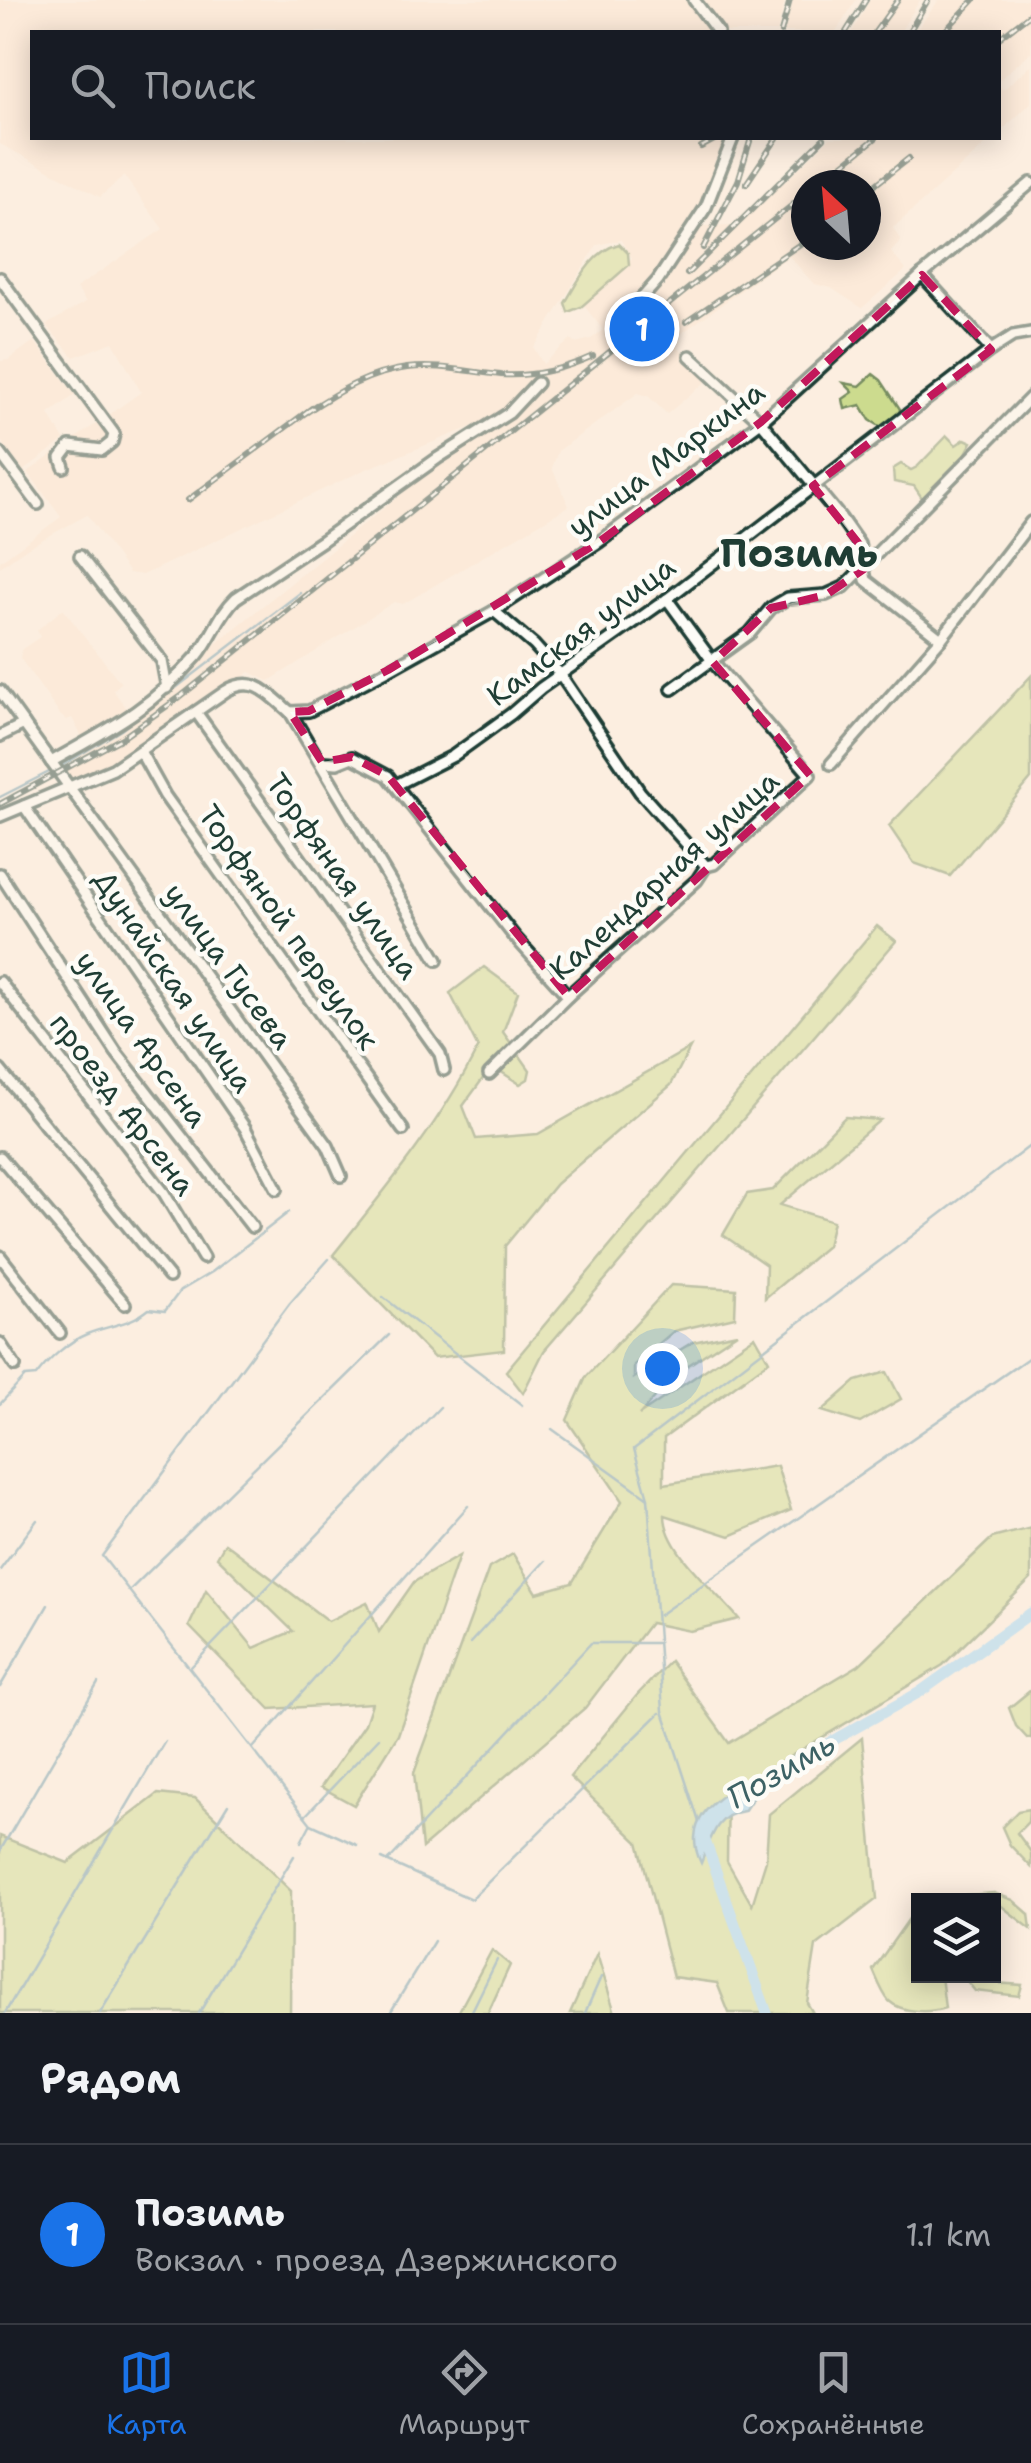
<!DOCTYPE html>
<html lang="ru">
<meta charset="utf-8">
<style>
:root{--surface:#171b24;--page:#242831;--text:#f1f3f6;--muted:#9ea1a6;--line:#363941;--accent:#1a73e8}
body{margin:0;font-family:"Shantell Sans",sans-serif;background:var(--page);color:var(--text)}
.controls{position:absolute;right:30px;bottom:30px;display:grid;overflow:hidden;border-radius:0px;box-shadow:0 5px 25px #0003}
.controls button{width:90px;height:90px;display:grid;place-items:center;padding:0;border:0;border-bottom:2px solid var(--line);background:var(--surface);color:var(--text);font:50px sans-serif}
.compass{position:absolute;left:791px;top:170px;width:90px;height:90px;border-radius:50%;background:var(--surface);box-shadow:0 5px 25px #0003;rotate:334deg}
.you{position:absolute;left:662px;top:1368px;width:35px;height:35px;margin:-25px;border:8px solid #fff;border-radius:50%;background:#1a73e8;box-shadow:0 0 0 15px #1a73e833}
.badge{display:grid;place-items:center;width:65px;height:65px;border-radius:50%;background:var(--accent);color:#fff;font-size:32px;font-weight:700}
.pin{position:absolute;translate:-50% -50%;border:5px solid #fff;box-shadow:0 2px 10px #0006}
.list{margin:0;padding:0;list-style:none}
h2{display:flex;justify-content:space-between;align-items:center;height:130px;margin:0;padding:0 40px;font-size:42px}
h2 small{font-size:32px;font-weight:400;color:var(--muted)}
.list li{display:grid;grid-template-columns:65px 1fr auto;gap:30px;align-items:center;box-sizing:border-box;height:180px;padding:0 40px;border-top:2px solid var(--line)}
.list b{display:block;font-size:38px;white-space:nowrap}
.list p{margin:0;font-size:32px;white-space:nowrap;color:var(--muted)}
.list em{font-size:32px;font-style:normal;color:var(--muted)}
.icon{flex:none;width:55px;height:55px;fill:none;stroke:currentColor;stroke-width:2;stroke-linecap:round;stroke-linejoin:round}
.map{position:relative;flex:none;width:1031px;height:2013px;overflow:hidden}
.search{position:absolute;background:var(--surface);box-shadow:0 5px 25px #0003;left:30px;right:30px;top:30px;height:110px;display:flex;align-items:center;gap:25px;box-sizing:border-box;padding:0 35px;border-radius:0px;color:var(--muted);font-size:38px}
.sheet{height:310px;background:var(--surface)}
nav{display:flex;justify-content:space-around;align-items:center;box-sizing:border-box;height:140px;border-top:2px solid var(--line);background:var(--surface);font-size:28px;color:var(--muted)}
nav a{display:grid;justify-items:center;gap:5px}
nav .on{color:var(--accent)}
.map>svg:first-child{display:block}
</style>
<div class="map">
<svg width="1031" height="2013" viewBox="0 0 1031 2013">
<rect width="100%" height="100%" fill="#fceee0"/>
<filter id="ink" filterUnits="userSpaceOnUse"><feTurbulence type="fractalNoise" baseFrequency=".01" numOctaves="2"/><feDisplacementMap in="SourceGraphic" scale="20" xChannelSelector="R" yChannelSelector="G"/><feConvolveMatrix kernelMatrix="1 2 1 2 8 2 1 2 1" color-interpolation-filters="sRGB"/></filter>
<g filter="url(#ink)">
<g fill="#fce4d0" fill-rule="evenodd">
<path d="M 0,0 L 686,0 L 711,32 L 32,32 L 32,138 L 724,138 L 724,149 L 714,162 L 718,167 L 714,181 L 684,227 L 731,225 L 786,181 L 830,138 L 993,138 L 893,228 L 901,241 L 891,252 L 906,270 L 862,308 L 831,288 L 814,284 L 789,256 L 671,341 L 709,379 L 667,414 L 648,396 L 638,393 L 558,451 L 552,468 L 569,506 L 403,604 L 394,602 L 269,681 L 250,672 L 113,763 L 74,782 L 58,759 L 84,741 L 72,718 L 66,720 L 60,715 L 20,658 L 22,649 L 40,637 L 37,630 L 63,609 L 121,683 L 113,690 L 130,713 L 498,416 L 364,470 L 143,575 L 129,573 L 87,515 L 27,548 L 0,567 L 0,561 L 61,517 L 28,472 L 141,392 L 113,342 L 74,357 L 46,325 L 86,302 L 76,288 L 163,229 L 124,176 L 100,197 L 0,144 ZM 806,185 L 866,185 L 866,245 L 806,245 ZM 621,240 L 632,258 L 581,302 L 603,330 L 591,339 L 575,343 L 571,339 L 543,364 L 534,348 L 597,245 Z"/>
<polygon points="698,0 785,0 777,32 721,32"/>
<polygon points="793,0 856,0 836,32 784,32"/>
<polygon points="870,0 920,0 900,32 852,32"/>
<polygon points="939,0 1031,0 1031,52 999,80 998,32 915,32"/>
<polygon points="1031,65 1031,103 999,133 999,86 1003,90"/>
<polygon points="34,341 75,395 49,414 64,440 23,471 0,439 0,361 8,360"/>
</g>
<g fill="#ccdb8e" stroke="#768c61" stroke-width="2.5">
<path d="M 619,244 L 628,253 L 629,265 L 581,307 L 568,312 L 565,303 C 578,281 592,251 619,244 Z"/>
<polygon points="873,374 881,380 900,409 898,418 883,428 870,420 861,405 845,409 843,399 853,392 844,383 860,386"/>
<polygon points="947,436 956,445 965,439 972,442 965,455 926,496 922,498 914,486 894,482 893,469 901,464 911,470 917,467"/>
<polygon points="1031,676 1031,779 950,876 914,863 889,826"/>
<polygon points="877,926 896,941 544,1351 523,1393 506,1371"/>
<path d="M 484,967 L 518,992 L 503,1032 L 530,1070 L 528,1079 L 520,1084 L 492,1066 L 463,1106 L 476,1139 L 538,1134 L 690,1048 L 671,1085 L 556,1184 L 505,1246 L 504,1350 L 434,1358 L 333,1255 C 386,1189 440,1124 478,1048 L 450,993 Z"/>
<polygon points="845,1117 880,1120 780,1205 833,1221 827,1246 765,1298 766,1265 723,1235 747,1194 773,1190"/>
<path d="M 671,1285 L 736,1289 L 735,1317 L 674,1331 L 634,1365 L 634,1378 L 693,1342 L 737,1333 L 678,1372 L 639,1415 L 755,1336 L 769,1361 L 664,1438 L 664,1484 L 777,1466 L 791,1510 L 730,1536 L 665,1515 C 665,1551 717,1592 739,1619 L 690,1631 L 650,1623 L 585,1708 L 422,1848 L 414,1773 L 489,1568 L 513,1554 L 537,1593 L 572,1583 L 622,1501 L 567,1420 L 586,1377 Z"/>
<polygon points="887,1372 901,1399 860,1423 822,1411 856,1381"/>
<polygon points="1031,1528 1031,1579 943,1665 746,1783 728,1790 727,1861 752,1905 766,1860 769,1814 862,1738 877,1899 816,1946 807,2003 813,2013 729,2013 717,1983 673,1977 638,1842 570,1777 638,1694 670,1661 729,1743 859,1665 992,1538"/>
<polygon points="225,1543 328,1621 367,1602 379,1632 414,1582 459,1556 398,1735 354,1805 321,1787 365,1724 372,1703 270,1709 189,1626 206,1590 254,1648 293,1631 217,1557"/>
<polygon points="1031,1690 1031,1738 1027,1738 1016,1726 1009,1708"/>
<polygon points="158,1794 195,1798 291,1891 290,2013 0,2013 0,1836 68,1863"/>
<polygon points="1029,1809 1028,1822 1017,1833 1031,1852 1031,1867 1010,1845 1002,1827 1018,1811"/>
<polygon points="994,1893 1013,1900 1029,1914 1031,1929 999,1904 994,1904 994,1900 959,1900 965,1895"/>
<path d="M 913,1913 L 918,1915 L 918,1976 L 941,1976 L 945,2008 C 929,2013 902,2013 889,2001 C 882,1993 877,1979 873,1970 Z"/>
<polygon points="492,1950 510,1965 488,2013 458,2013"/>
<polygon points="597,1954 615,2013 570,2013"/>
<polygon points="963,1976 979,1976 994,1983 1022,1985 1019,1996 975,1991"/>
</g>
<path fill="#97d2f7" stroke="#6796a9" stroke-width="2.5" d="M 743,1783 L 751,1788 L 754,1796 L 744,1811 C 715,1815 711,1839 701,1863 C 682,1824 711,1800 743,1783 Z"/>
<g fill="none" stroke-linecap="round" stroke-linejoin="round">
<g stroke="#6796a9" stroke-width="2.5">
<polyline points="63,765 121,730 300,593"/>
<polyline points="0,797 51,771"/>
<polyline points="329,1259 290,1303 102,1556 311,1824 357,1845"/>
<polyline points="383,1297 522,1405"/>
<path d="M 0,1404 L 25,1377 L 36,1376 C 48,1360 69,1341 87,1334 C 109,1325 130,1325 149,1309 L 165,1311 L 180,1291 L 212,1272 L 289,1212"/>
<polyline points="552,1429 648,1498 663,1711 699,1822"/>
<polyline points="648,1498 634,1449 1031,1145"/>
<polyline points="0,1570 37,1520"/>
<polyline points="130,1590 389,1335"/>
<polyline points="659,1615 1031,1356"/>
<polyline points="470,1643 545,1561"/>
<polyline points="190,1668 440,1407"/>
<polyline points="0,1687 48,1605"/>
<polyline points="253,1748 468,1506"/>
<polyline points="305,1816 379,1738"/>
<polyline points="301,1842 310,1825"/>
<polyline points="0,1851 98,1683"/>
<polyline points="382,1859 471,1899 660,1713"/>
<polyline points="389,1860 591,1643 656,1643"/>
<polyline points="5,2013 165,1741"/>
<polyline points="100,2013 228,1804"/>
<polyline points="199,2013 294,1856"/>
<polyline points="390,2013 434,1941"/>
<polyline points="471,2013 497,1960"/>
<polyline points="585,2013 601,1977"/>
</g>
<g stroke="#97d2f7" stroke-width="11">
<polyline points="739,1797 753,1785 920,1692 1031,1613"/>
<polyline points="703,1835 767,2013"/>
</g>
<g stroke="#1f3d34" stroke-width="16">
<g id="minor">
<polyline points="694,0 718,32"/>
<polyline points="922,275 991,350"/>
<polyline points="0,278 114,434 112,442 102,450 70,446 61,458 64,467"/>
<polyline points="626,316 658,280 706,207 733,138"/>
<polyline points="690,356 761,422 840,517 859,544 866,580 941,639"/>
<polyline points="0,453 38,504"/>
<polyline points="80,556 162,661 167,688"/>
<polyline points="494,611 534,645 560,674 640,792 706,866"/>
<polyline points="672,689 750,633 771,608 788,598 826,595 844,587 1031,397"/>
<polyline points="0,691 328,1146 341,1176"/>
<polyline points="196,712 440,1054 444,1070"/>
<polyline points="290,712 309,711 388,670 494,611 599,542 761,422 922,275 1031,183"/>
<polyline points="0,736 24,724"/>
<polyline points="140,751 165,796 403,1130"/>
<path d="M 51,762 C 111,728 150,709 197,656 C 212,638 219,614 236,598 L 323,540 L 438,458 L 509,413 L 537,383"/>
<polyline points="322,762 337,763 352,757 388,776 514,936 568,996"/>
<polyline points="831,764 941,639 1031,522"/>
<polyline points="396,785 453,756 511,714 541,688 667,599 991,350 1013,336 1031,333"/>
<polyline points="24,806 245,1128 277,1189"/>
<path d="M 0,816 L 113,769 L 226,691 C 254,674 269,694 290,712 L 437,960"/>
<polyline points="0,874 116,1052 252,1227"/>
<polyline points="0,982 164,1193 203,1258"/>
<polyline points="0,1070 169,1277"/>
<polyline points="489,1074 568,996 697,880 706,866 714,864 810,775 713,662 667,599"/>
<polyline points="0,1157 125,1304"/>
<polyline points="0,1256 60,1333"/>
<polyline points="0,1343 15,1366"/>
</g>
</g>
<use href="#minor" stroke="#fdfcf7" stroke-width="9"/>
<g stroke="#1f3d34" stroke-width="6">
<g id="rail">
<polyline points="781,32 790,0"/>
<polyline points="846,32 866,0"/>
<polyline points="875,32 898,0"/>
<polyline points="909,32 928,0"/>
<polyline points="944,32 974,0"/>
<polyline points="998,39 1031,13"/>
<polyline points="701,147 718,138"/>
<polyline points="746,184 777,138"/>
<polyline points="817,185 876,138"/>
<polyline points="866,192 909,158"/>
<polyline points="703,248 738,181 751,138"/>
<polyline points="687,274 824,138"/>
<polyline points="686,322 806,240"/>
<path d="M 307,412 C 338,391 369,373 407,368 C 439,364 469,372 501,375 C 533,377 564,369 593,356"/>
<polyline points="188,500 316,405"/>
<polyline points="0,804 122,738 180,697 806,194"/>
</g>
</g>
<use href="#rail" stroke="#fdfcf7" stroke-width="2.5" stroke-dasharray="8" stroke-linecap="butt"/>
</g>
</g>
<path d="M0 0H1031V2013H0ZM 922,275 L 991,350 L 813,486 L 859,544 L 864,569 L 826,595 L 771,608 L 713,662 L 810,775 L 568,996 L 388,776 L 352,757 L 322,762 L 290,712 L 309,711 L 388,670 L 599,542 L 761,422 Z" fill="#fceee0" fill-opacity=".55" fill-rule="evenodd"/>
<path fill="none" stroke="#c2185b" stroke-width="8" stroke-dasharray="20 12" stroke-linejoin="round" d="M 922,275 L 991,350 L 813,486 L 859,544 L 864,569 L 826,595 L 771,608 L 713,662 L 810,775 L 568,996 L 388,776 L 352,757 L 322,762 L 290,712 L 309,711 L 388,670 L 599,542 L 761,422 Z"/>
<g text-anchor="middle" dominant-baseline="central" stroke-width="9" stroke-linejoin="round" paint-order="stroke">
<g font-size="30" fill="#1f3d34" stroke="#fdfcf7">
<text transform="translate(666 459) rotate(-37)">улица Маркина</text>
<text transform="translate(581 631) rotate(-37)">Камская улица</text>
<text transform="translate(664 875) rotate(-42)">Календарная улица</text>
<text transform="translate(343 876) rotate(55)">Торфяная улица</text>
<text transform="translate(289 927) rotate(55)">Торфяной переулок</text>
<text transform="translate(229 966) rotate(54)">улица Гусева</text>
<text transform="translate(174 981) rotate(56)">Дунайская улица</text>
<text transform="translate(142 1039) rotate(55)">улица Арсена</text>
<text transform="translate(123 1104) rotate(53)">проезд Арсена</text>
</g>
<g font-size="32" font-style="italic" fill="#3d6265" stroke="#fdfcf7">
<text transform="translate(781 1770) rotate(-30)">Позимь</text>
</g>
<g font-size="40" font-weight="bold" fill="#1f3d34" stroke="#fdfcf7">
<text x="799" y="553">Позимь</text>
</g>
</g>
</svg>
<div class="controls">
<button><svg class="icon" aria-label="layers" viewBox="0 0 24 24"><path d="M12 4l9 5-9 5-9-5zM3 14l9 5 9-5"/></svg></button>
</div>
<svg class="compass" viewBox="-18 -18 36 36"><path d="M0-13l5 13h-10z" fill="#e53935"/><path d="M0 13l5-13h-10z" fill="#9ea1a6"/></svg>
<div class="you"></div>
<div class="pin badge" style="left:642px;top:329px">1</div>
<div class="search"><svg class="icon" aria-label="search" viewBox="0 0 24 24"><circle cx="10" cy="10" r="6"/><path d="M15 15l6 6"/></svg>Поиск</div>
</div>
<section class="sheet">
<h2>Рядом<small></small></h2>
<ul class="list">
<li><span class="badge">1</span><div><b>Позимь</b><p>Вокзал · проезд Дзержинского</p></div><em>1.1 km</em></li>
</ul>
</section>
<nav>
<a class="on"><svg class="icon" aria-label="map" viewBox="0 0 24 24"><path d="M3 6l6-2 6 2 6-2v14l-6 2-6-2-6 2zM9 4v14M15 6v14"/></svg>Карта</a>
<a><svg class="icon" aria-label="directions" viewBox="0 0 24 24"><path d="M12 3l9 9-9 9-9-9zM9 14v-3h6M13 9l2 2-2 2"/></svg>Маршрут</a>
<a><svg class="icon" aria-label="saved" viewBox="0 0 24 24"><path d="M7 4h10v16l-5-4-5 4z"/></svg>Сохранённые</a>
</nav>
